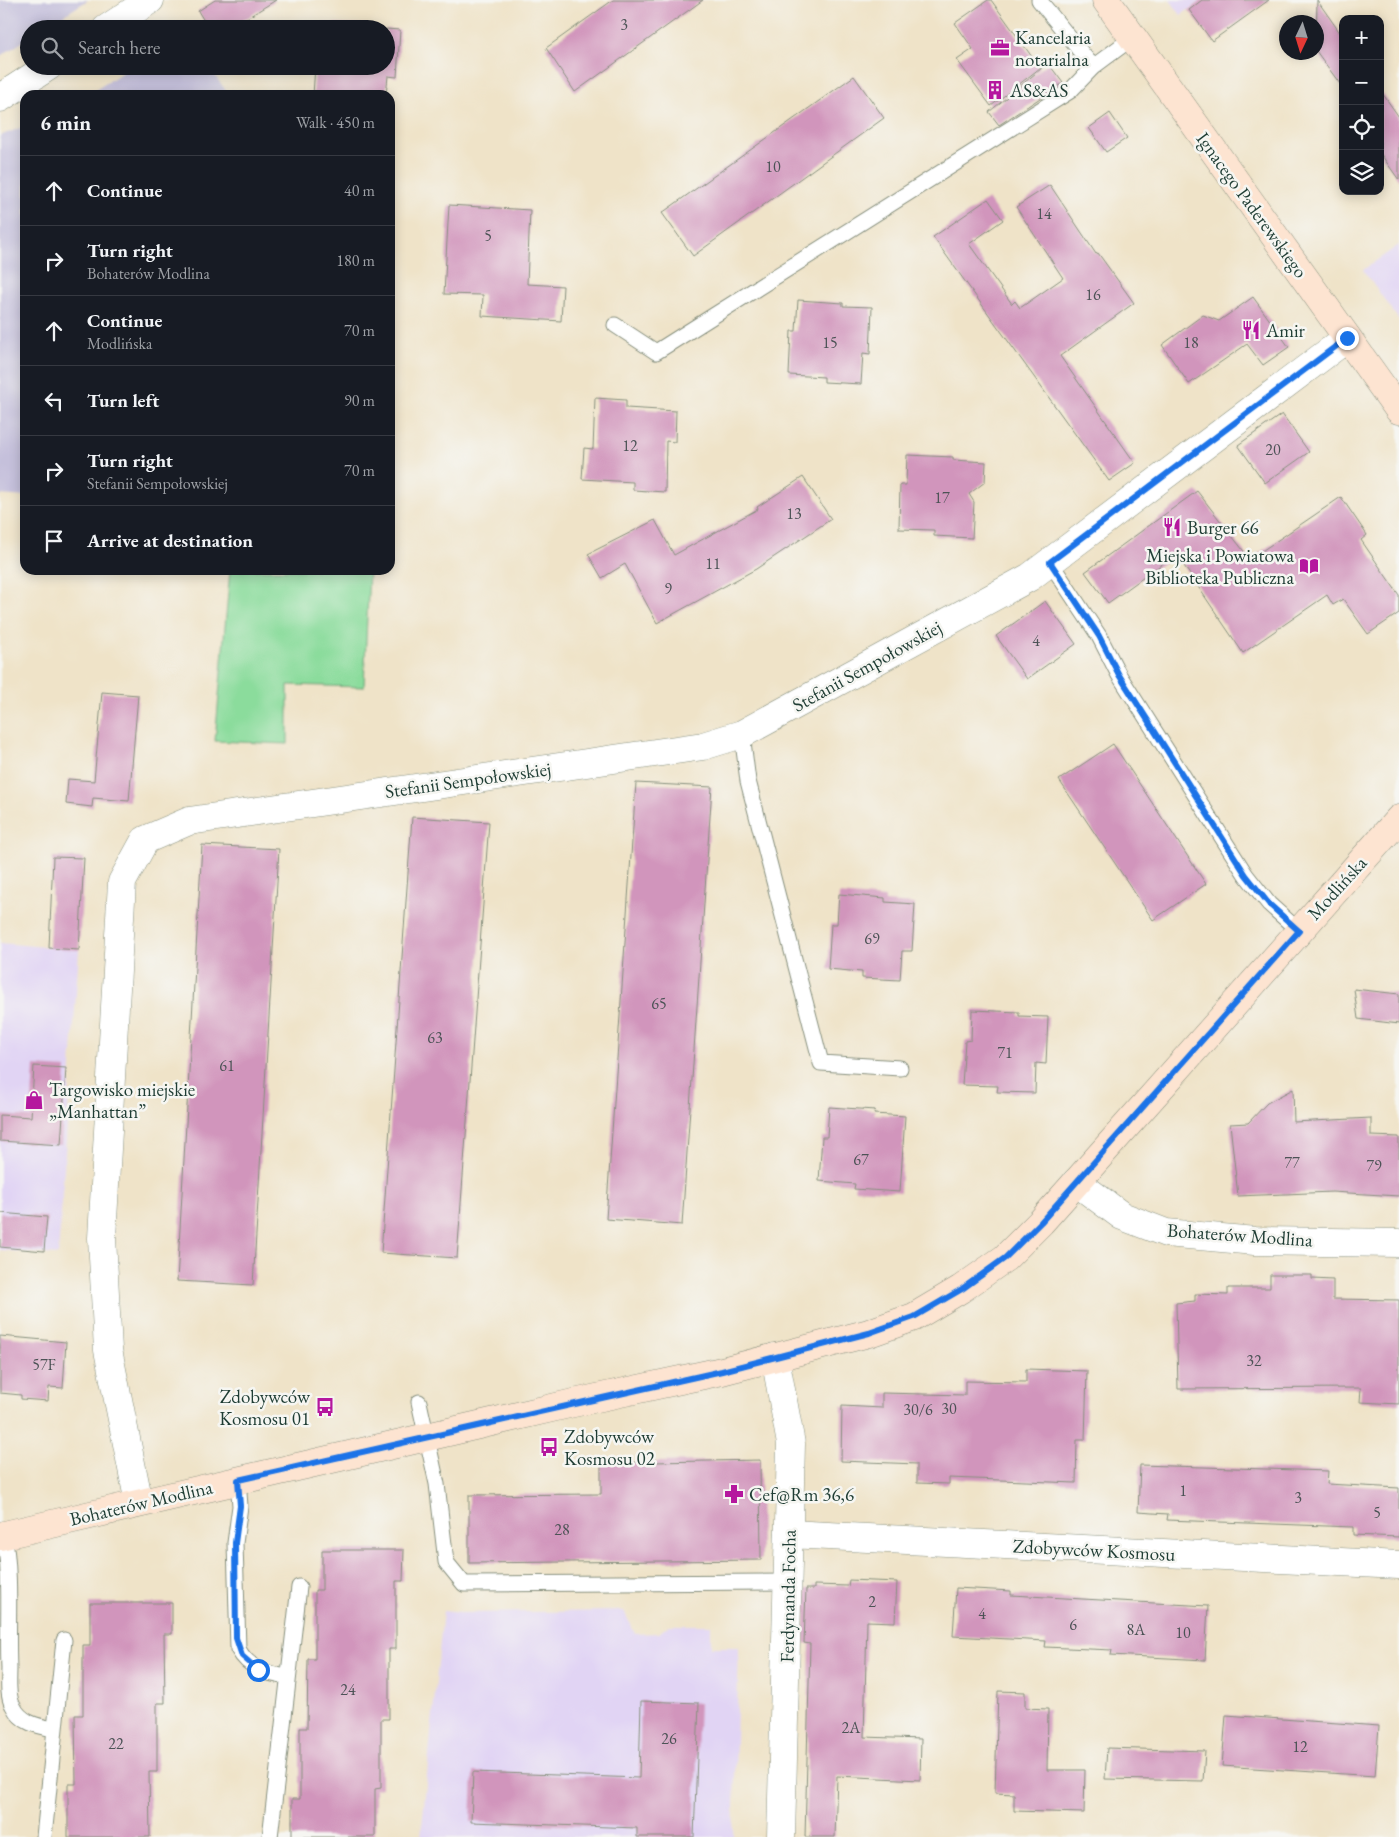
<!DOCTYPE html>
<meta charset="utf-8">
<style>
:root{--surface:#171b24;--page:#20242c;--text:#f1f3f6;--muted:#9ea1a6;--line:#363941}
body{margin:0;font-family:"EB Garamond",serif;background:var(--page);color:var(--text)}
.controls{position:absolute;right:15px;top:15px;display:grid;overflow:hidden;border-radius:10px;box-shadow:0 2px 12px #0003}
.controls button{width:45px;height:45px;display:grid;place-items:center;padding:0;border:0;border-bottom:1px solid var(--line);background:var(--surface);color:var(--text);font:25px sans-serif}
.compass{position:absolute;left:1279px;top:15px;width:45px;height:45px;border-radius:50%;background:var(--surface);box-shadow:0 2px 12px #0003;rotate:184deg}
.stop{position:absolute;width:15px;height:15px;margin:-11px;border:4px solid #1a73e8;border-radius:50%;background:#fff}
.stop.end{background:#1a73e8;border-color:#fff;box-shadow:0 1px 5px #0008}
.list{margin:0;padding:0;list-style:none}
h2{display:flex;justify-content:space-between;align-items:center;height:65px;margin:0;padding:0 20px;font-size:21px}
h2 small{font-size:16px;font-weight:400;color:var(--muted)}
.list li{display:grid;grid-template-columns:32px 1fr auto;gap:15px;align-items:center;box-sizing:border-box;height:70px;padding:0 20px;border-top:1px solid var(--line)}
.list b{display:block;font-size:19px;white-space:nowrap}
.list p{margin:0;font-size:16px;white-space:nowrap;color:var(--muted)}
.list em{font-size:16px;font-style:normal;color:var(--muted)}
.icon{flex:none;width:28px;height:28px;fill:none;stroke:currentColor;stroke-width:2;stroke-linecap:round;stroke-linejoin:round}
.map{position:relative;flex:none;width:1399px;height:1837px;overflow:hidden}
.search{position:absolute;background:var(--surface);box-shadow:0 2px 12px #0003;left:20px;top:20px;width:375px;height:55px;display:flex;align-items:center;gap:12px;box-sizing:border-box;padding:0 18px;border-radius:28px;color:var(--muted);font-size:19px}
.panel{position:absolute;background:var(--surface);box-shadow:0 2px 12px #0003;left:20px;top:90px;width:375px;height:485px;border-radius:15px}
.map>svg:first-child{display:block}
</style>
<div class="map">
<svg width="1399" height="1837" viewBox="0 0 1399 1837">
<rect width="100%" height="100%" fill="#f6f6f2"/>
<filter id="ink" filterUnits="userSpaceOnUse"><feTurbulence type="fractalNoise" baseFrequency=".02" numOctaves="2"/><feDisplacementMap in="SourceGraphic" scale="10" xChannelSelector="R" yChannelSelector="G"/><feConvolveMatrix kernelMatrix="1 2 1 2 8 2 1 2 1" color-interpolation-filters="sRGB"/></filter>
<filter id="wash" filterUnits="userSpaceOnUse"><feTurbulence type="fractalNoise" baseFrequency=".0096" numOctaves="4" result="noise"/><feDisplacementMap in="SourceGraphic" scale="20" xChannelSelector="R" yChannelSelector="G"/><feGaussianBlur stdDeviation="1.12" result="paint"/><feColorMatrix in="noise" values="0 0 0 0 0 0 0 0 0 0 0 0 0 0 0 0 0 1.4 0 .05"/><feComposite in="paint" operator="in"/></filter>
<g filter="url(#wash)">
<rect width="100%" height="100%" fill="#efe3c8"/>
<g fill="#e1d4f4">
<polygon points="1170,0 1202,0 1181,15"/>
<polygon points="1399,245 1399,320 1363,270"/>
<polygon points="0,943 79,950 58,1255 0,1250"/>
<polygon points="443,1611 461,1613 624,1611 635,1634 659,1633 669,1625 711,1625 711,1647 739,1647 733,1837 421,1837"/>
</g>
<g fill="#c5c0db">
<polygon points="0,0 88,0 42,29 29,29 29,38 0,56"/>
<polygon points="132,66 208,66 229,95 88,95"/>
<polygon points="25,126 25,497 0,495 0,136"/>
</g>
<polygon fill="#8bdc9c" stroke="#558c68" points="230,570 369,570 364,687 288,685 288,744 215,741"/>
<g id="blocks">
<g fill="#d195bc">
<polygon points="215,0 276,0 229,29 209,29 198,11"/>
<polygon points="613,0 703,0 575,92 546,48"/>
<polygon points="988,0 991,0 1040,68 991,106 957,60 973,49 955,23"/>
<polygon points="1202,0 1269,0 1212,41 1189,10"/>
<polygon points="1317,0 1343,37 1343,88 1316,51"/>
<polygon points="322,23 368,25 368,28 379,29 322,29"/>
<polygon points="386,29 400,30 397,77 388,76 386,95 313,95 315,66 386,66"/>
<polygon points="1048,63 1063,83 999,125 989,112"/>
<polygon points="854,76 884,118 693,256 662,213"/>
<polygon points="1380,90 1399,117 1399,180 1380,153"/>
<polygon points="1110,113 1127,138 1106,152 1089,128"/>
<polygon points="1050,185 1096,254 1098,253 1134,303 1060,356 1135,463 1109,481 933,237 988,199 1003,220 969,244 1012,304 1015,301 1020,308 1063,278 1016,207"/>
<polygon points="449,205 530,210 527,284 563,286 561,321 482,316 483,295 444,294"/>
<polygon points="1253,297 1289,347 1263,365 1247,344 1189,384 1162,345 1203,315 1219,321"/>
<polygon points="798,300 843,303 843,306 872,307 870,354 863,353 861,384 824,382 824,377 789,375 791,331 796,331"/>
<polygon points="595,398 626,400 626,408 676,411 675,442 666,441 665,492 633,490 633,482 582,479 584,448 593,449"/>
<polygon points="1282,414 1309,452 1265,483 1238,445"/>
<polygon points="907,455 953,457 953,460 986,462 985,482 969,494 974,502 972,538 934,536 934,530 899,529 900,485 906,485"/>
<polygon points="803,477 831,519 756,569 657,623 625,564 602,578 588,554 655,520 674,555 758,509 757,507"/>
<polygon points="1197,491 1250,559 1341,497 1367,535 1361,540 1399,595 1399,613 1368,634 1343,599 1333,605 1327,595 1243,653 1176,554 1108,603 1085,572"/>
<polygon points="1045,601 1076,644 1027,679 996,636"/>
<polygon points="102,692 138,695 129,801 93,798 92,807 66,804 68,779 94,781"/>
<polygon points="1113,744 1206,884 1153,920 1059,780"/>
<polygon points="636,783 712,787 682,1225 606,1219"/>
<polygon points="412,817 489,822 457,1258 381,1253"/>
<polygon points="202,845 279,849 253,1285 177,1281"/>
<polygon points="53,857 84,858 79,950 49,948"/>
<polygon points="839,894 885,898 885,902 915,904 912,951 902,951 900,980 862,978 862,972 828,969 831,924 837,924"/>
<polygon points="1354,989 1399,994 1399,1024 1358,1019"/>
<polygon points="972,1010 1019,1012 1019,1016 1048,1017 1046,1064 1036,1063 1035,1093 997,1092 998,1086 962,1085 965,1041 971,1040"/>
<polygon points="34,1066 66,1068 61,1145 0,1141 0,1115 31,1117"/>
<polygon points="1293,1089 1294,1122 1371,1118 1371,1136 1399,1137 1399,1196 1332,1192 1238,1196 1230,1124 1248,1123 1267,1103"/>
<polygon points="829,1107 875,1110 874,1114 905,1116 900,1192 854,1189 855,1184 819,1181 822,1137 827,1137"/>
<polygon points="0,1213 47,1217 44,1251 0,1247"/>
<polygon points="1270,1275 1312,1275 1312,1279 1333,1280 1333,1299 1399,1300 1399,1404 1360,1402 1361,1388 1178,1389 1176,1303 1195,1301 1195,1294 1228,1295 1228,1288 1270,1288"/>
<polygon points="0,1336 66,1342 63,1388 49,1387 48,1401 21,1399 21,1395 0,1393"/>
<polygon points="1026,1369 1087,1371 1085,1440 1077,1440 1076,1483 949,1478 949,1484 917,1483 917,1464 841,1461 842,1406 882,1408 882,1393 965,1395 965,1381 1026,1382"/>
<polygon points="760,1460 761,1560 469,1563 469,1495 601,1494 601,1463"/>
<polygon points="1140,1465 1328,1471 1327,1484 1399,1488 1399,1537 1353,1535 1353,1527 1167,1520 1168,1514 1138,1512"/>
<polygon points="322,1550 404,1550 403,1581 396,1581 396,1649 389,1649 389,1719 381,1719 381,1788 375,1789 375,1837 292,1837 292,1799 300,1799 300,1728 307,1728 308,1659 315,1659 315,1590 322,1590"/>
<polygon points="849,1580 897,1582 895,1622 867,1621 864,1737 921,1739 920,1780 837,1776 835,1837 805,1837 810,1644 804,1643 806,1589 814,1589 814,1585 848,1586"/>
<polygon points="956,1588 1011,1591 1011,1595 1208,1606 1205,1660 1111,1655 1112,1650 1045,1647 1046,1641 953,1636"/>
<polygon points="90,1603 172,1603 172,1634 164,1634 165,1703 157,1703 157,1772 149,1772 150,1837 68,1837 68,1784 76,1784 75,1715 83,1715 83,1645 90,1645"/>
<polygon points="998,1691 1025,1692 1025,1708 1048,1709 1047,1770 1085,1770 1084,1813 1014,1811 1014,1794 995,1793"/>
<polygon points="641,1701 699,1703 694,1837 637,1837 637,1828 471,1822 473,1772 639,1778"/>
<polygon points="1226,1715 1379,1726 1375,1776 1222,1766"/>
<polygon points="1107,1748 1205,1751 1203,1781 1105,1779"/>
</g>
</g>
</g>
<g filter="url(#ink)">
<use href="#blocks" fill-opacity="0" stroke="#87907e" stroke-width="1"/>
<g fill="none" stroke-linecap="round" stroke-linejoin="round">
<g stroke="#87907e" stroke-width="17">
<g id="lane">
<polyline points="1039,0 1093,67 1132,38"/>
<polyline points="615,325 656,352 1070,91 1093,67"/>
<polyline points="1050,562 1099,636 1119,675 1246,875 1269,904 1299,931"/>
<polyline points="742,734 748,781 821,1063 900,1068"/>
<polyline points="419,1402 437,1484 446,1562 464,1584 788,1582"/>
<path d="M 238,1480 L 240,1506 L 235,1543 L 238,1649 C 249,1669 267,1674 288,1677"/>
<path d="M 4,1535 C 12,1578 7,1624 9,1668 C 9,1680 7,1696 13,1706 C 21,1723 37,1726 54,1729"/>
<polyline points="44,1837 64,1640"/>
<polyline points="270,1837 299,1587"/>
</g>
</g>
<g stroke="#87907e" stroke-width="29">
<g id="street">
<polyline points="106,29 150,0"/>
<polyline points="0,98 49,66"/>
<polyline points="1076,1182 1122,1216 1166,1233 1255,1241 1399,1243"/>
<polyline points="775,1357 791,1444 781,1837"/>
<polyline points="139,1503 108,1350 102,1238 122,882 145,840 189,821 703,746 742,734 1030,577 1347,338"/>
<polyline points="789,1534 1399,1565"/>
</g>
</g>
<g stroke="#87907e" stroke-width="29">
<g id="secondary">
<polyline points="1106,0 1399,410"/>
<polyline points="0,1536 569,1404 722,1371 869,1333 914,1317 961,1289 1005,1258 1041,1222 1399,819"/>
</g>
</g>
<use href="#lane" stroke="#fff" stroke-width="15"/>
<use href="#street" stroke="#fff" stroke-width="28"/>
<use href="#secondary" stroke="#fde4d1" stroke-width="28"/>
</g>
</g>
<g fill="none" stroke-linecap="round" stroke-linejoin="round" filter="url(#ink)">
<polyline stroke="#1a73e8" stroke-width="6" points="258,1670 242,1656 236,1638 235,1543 240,1506 238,1480 722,1371 869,1333 914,1317 962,1289 1005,1258 1041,1222 1299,931 1269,904 1246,875 1119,675 1099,636 1050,562 1347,338"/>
</g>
<defs>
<g id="office-bare" transform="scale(1.5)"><path d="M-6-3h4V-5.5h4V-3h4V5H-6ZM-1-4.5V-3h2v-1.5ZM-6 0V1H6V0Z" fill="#b5179e" stroke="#f6f6f2" stroke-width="2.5" paint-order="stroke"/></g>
<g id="building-bare" transform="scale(1.5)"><path d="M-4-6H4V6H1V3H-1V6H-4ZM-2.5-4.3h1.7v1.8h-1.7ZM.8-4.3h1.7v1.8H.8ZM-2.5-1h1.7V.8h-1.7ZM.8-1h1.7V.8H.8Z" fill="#b5179e" stroke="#f6f6f2" stroke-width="2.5" paint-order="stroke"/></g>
<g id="restaurant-bare" transform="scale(1.5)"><path d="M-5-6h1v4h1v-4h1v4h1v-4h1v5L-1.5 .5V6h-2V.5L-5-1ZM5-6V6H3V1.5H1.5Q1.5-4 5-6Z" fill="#b5179e" stroke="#f6f6f2" stroke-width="2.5" paint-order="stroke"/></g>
<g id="library-bare" transform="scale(1.5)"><path d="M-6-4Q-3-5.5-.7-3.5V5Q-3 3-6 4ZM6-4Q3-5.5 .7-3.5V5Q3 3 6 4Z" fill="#b5179e" stroke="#f6f6f2" stroke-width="2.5" paint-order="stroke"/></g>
<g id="shop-bare" transform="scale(1.5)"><path d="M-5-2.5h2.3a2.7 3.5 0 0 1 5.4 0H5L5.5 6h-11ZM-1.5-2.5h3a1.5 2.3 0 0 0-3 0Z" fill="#b5179e" stroke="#f6f6f2" stroke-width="2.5" paint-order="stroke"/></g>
<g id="bus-bare" transform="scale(1.5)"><path d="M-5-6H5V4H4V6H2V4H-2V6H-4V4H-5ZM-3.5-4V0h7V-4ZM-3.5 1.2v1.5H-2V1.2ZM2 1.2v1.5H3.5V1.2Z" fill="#b5179e" stroke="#f6f6f2" stroke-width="2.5" paint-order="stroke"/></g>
<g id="pharmacy-bare" transform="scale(1.5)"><path d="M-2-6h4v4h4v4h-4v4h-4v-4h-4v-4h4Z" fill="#b5179e" stroke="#f6f6f2" stroke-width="2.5" paint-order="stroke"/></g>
</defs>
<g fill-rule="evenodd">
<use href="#office-bare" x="1000" y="48"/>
<use href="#building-bare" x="995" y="90"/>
<use href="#restaurant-bare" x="1251" y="330"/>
<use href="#restaurant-bare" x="1172" y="527"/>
<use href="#library-bare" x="1309" y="566"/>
<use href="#shop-bare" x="34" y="1100"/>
<use href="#bus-bare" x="325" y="1407"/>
<use href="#bus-bare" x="549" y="1447"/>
<use href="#pharmacy-bare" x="734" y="1494"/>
</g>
<g text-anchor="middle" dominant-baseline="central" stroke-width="5" stroke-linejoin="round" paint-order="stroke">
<g font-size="16" fill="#4c5356">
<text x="624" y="24">3</text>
<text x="773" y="166">10</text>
<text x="1044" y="213">14</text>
<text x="488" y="235">5</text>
<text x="1093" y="294">16</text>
<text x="830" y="342">15</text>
<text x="1191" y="342">18</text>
<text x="630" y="445">12</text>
<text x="1273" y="449">20</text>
<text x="942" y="497">17</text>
<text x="794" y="513">13</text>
<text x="713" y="563">11</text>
<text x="668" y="588">9</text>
<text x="1036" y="640">4</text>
<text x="872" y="938">69</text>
<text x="659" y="1003">65</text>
<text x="435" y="1037">63</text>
<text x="1005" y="1052">71</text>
<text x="227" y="1065">61</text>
<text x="861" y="1159">67</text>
<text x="1292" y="1162">77</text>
<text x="1374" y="1165">79</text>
<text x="1254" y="1360">32</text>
<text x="44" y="1364">57F</text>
<text x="949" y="1408">30</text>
<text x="918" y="1409">30/6</text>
<text x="1183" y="1490">1</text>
<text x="1298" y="1497">3</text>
<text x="1377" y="1512">5</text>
<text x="562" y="1529">28</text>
<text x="872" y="1601">2</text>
<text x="982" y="1613">4</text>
<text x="1073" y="1624">6</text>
<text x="1136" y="1629">8A</text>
<text x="1183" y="1632">10</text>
<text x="348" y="1689">24</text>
<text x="851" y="1727">2A</text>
<text x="669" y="1738">26</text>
<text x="116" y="1743">22</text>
<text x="1300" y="1746">12</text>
</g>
<g font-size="19" fill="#1f3d34" stroke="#f6f6f2" text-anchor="start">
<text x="1015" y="37">Kancelaria<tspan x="1015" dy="22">notarialna</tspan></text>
<text x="1010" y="90">AS&amp;AS</text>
<text x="1266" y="330">Amir</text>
<text x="1187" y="527">Burger 66</text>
<text x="1294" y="555" text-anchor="end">Miejska i Powiatowa<tspan x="1294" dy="22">Biblioteka Publiczna</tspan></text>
<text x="49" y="1089">Targowisko miejskie<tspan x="49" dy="22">„Manhattan”</tspan></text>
<text x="310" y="1396" text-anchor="end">Zdobywców<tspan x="310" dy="22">Kosmosu 01</tspan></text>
<text x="564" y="1436">Zdobywców<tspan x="564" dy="22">Kosmosu 02</tspan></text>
<text x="749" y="1494">Cef@Rm 36,6</text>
</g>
<g font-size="19" fill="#1f3d34" stroke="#f6f6f2">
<text transform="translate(1252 205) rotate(54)">Ignacego Paderewskiego</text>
<text transform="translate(867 666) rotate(-29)">Stefanii Sempołowskiej</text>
<text transform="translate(468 780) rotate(-8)">Stefanii Sempołowskiej</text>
<text transform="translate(1337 888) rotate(-48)">Modlińska</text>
<text transform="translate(1240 1235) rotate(4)">Bohaterów Modlina</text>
<text transform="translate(141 1503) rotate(-13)">Bohaterów Modlina</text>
<text transform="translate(1094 1550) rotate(3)">Zdobywców Kosmosu</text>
<text transform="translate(788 1596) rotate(-89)">Ferdynanda Focha</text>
</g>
</g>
</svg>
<div class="controls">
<button>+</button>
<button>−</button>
<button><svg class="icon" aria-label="locate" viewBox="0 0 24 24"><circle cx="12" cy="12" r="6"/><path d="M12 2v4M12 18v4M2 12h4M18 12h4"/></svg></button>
<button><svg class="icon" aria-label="layers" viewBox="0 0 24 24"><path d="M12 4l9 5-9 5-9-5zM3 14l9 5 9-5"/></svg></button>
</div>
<svg class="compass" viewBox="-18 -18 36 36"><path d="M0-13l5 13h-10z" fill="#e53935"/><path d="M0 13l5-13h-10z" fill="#9ea1a6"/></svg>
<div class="stop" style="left:258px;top:1670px"></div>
<div class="stop end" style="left:1347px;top:338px"></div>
<div class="search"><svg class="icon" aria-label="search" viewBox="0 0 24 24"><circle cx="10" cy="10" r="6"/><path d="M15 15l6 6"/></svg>Search here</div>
<section class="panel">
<h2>6 min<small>Walk · 450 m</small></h2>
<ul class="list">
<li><svg class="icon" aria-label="ahead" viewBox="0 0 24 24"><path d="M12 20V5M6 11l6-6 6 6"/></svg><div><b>Continue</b></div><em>40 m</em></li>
<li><svg class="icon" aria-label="right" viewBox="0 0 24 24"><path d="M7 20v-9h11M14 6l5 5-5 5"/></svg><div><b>Turn right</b><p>Bohaterów Modlina</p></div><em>180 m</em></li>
<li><svg class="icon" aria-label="ahead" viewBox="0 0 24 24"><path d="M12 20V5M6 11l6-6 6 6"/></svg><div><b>Continue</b><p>Modlińska</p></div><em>70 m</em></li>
<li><svg class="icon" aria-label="left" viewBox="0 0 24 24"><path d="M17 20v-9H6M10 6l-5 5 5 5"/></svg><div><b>Turn left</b></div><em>90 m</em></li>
<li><svg class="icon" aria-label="right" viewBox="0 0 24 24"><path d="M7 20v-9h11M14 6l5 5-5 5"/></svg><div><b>Turn right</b><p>Stefanii Sempołowskiej</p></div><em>70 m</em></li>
<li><svg class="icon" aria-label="arrive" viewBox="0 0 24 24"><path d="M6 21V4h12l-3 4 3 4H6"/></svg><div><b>Arrive at destination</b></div></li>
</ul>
</section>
</div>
